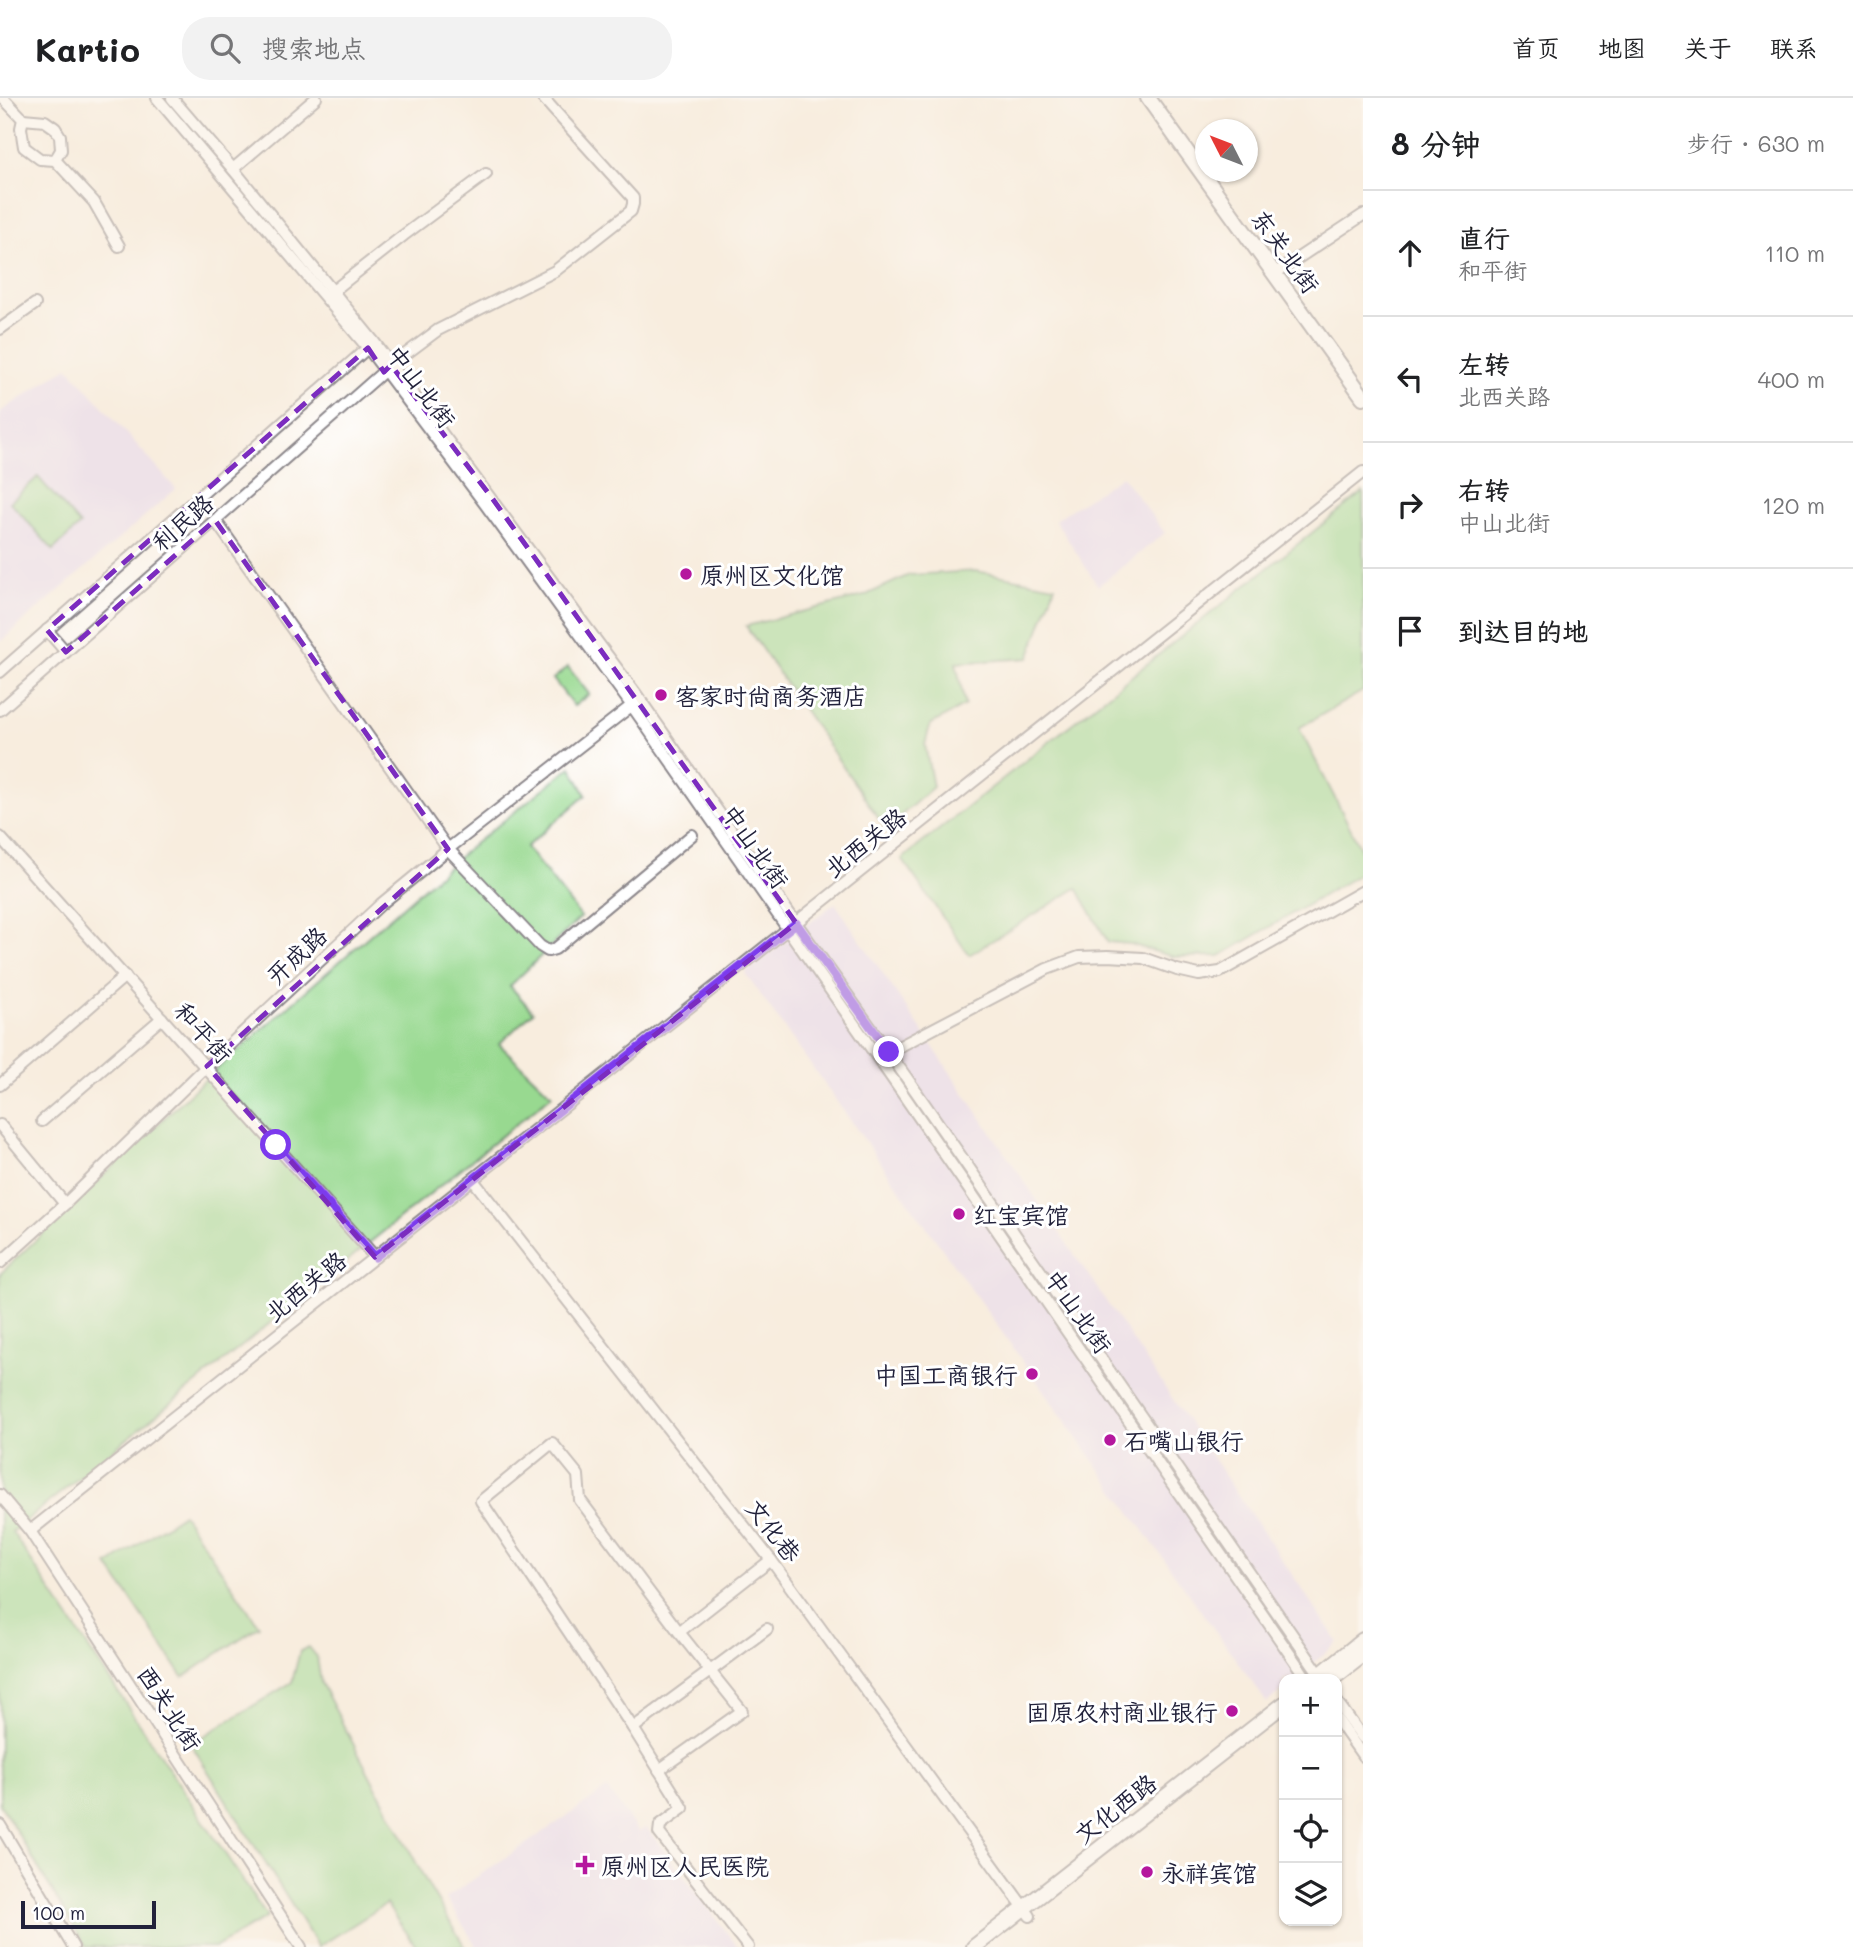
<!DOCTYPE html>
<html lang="zh">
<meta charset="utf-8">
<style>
:root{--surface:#fff;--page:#f2f2f2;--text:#202124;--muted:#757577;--line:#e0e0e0}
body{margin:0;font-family:Mali,"LXGW WenKai TC",sans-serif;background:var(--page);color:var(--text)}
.controls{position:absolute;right:21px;bottom:21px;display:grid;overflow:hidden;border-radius:14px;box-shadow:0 2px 5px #0004}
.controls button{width:63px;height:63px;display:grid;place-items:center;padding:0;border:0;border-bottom:2px solid var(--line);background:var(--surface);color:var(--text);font:35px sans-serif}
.compass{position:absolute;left:1195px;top:21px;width:63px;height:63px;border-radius:50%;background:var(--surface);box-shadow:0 2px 5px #0004;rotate:312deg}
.scale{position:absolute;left:21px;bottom:18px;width:135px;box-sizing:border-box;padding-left:7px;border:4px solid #22223b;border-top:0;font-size:19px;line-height:24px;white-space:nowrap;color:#22223b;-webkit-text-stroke:5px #fff;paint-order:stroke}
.stop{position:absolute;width:21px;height:21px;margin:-16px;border:5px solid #7c3aed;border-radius:50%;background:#fff}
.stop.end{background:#7c3aed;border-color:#fff;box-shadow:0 2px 7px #0008}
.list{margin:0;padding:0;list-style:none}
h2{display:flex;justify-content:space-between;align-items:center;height:91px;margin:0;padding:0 28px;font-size:30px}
h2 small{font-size:23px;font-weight:400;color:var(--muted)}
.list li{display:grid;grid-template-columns:46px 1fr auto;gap:21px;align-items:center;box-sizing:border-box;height:126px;padding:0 28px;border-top:2px solid var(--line)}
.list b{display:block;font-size:26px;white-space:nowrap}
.list p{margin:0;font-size:23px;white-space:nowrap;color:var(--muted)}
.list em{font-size:23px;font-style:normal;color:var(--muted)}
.icon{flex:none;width:38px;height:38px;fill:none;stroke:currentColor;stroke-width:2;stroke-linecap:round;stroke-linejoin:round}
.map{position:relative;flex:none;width:1363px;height:1849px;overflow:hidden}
header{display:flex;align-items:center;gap:42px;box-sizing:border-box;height:98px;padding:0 35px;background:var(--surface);border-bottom:2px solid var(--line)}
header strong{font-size:33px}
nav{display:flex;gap:38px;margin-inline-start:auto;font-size:24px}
.search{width:490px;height:63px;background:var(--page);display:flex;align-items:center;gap:18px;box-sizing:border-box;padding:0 24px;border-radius:28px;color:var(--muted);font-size:26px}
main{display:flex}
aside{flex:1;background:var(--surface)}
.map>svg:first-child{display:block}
</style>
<header>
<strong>Kartio</strong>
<div class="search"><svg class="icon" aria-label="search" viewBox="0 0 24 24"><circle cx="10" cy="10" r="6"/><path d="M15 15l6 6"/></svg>搜索地点</div>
<nav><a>首页</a><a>地图</a><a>关于</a><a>联系</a></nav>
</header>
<main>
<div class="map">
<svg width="1363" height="1849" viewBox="0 0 1363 1849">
<rect width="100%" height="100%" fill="#fff"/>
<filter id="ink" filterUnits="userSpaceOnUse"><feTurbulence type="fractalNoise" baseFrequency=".0143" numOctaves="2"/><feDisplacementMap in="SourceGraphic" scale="14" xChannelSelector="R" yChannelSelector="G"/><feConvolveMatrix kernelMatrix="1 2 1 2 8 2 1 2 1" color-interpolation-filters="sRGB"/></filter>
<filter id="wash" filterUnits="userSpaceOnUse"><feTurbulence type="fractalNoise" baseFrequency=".00686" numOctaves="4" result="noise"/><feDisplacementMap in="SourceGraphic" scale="28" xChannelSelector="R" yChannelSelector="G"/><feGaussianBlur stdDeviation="1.57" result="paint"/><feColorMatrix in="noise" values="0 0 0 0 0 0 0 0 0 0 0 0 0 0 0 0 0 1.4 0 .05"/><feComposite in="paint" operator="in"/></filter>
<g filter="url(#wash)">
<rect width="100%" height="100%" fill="#f8edde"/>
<g fill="#e2d4f3">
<polygon points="68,269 176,391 0,544 0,314"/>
<polygon points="1122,378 1165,435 1098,488 1055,422"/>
<polygon points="835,805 1338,1544 1295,1581 1284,1581 1284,1590 1267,1605 745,875"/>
<polygon points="607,1691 639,1734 646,1729 738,1849 477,1849 446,1800"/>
</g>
<g fill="#98d990" stroke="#5d7e66" stroke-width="2">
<polygon points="38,379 80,427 53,452 10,404"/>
<polygon points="1363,394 1363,593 1299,630 1363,755 1363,774 1220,858 1174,859 1130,846 1108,844 1077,790 969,857 902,761"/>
<polygon points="976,473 1055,488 1029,560 956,565 965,607 930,627 925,647 933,689 886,731 746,528 864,498 909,477"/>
<polygon points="568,569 589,596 574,608 553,581"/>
<polygon points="571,669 586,697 526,749 581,819 510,888 533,914 499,946 552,997 12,1434 267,1819 216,1849 86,1849 0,1706 0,1176 202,984 468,751"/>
<polygon points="183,1416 259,1528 183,1579 108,1467"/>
<polygon points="309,1549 317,1559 321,1585 429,1789 465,1849 417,1849 386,1806 318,1849 191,1646 292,1584 300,1553"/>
</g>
</g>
<g filter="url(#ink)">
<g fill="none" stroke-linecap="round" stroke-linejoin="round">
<g stroke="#8d888c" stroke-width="14">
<g id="minor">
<polyline points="3,0 23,21 21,30 24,49 40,61 55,62 94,104 119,148"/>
<polyline points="157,0 368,250 485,406 632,608 896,986 1307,1581"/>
<polyline points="172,0 233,71 374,244 636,596 796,825 906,979 1323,1581"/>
<polyline points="23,21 45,23 55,30 60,38 61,52 55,62"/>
<polyline points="233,71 316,0"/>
<polyline points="1274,176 1363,117"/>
<polyline points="333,193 404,137 486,76"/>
<polyline points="0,231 35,206"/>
<polyline points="215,422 448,751 540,848 548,853 555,851 692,737"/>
<polyline points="47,532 66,554"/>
<polyline points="0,574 372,246"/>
<polyline points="0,612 391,267 438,232 555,173 631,113 633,106 633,100 543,0"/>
<polyline points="0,739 375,1159"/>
<polyline points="889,954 1047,871 1079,859 1108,858 1143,860 1177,872 1199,877 1220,874 1363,793"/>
<polyline points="0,987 125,878"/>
<polyline points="42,1023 162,920"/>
<polyline points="0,1027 65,1106"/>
<polyline points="473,1082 771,1462 1030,1818"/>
<polyline points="0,1165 65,1106 207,968 381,806 448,751 635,605"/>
<polyline points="0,1397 30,1433 301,1849"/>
<polyline points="30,1433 1363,374"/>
<polyline points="1337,1604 1363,1640"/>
<polyline points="1337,1621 1363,1658"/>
<polyline points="633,1630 767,1531"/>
<polyline points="659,1672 742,1613 679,1534"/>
<polyline points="0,1727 73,1849"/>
<polyline points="748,1849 659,1735 660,1727 683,1710 633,1630 481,1403 552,1345 578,1377 580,1402 679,1534 771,1462"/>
</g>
</g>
<g stroke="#8d888c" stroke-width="18">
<g id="major">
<polyline points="1148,0 1363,299"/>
<polyline points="1315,1581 1363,1542"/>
<polyline points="1332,1581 1363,1557"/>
<polyline points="974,1849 1284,1606"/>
</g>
</g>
<use href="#minor" stroke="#fff" stroke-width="10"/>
<use href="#major" stroke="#fff" stroke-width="14"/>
</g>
</g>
<g fill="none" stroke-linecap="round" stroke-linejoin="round" filter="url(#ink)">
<polyline stroke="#7c3aed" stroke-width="9" points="276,1047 375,1159 796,825 889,954"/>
</g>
<path d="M0 0H1363V1849H0ZM 368,250 L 384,274 L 391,267 L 492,400 L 796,825 L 375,1159 L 207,968 L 448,751 L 215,422 L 66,554 L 47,532 Z" fill="#f8edde" fill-opacity=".55" fill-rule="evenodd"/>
<path fill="none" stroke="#7b2cbf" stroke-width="5" stroke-dasharray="14 9" stroke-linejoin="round" d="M 368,250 L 384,274 L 391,267 L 492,400 L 796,825 L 375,1159 L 207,968 L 448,751 L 215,422 L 66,554 L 47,532 Z"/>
<g fill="#b5179e" stroke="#fff" stroke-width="2.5">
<circle cx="686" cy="476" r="7"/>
<circle cx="661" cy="597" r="7"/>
<circle cx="959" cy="1116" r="7"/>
<circle cx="1032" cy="1276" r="7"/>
<circle cx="1110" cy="1342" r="7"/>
<circle cx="1232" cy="1613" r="7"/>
<path d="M581.5 1756.5h7v7h7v7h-7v7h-7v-7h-7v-7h7z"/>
<circle cx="1147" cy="1774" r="7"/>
</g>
<g text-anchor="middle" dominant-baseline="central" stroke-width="6" stroke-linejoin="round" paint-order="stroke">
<g font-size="24" fill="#22223b" stroke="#fff">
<text transform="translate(1286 153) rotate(54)">东关北街</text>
<text transform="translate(422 288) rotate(53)">中山北街</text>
<text transform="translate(182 424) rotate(-41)">利民路</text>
<text transform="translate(865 744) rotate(-38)">北西关路</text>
<text transform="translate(756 748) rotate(55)">中山北街</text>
<text transform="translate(296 857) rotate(-43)">开成路</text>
<text transform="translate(204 934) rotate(48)">和平街</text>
<text transform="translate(305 1188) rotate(-39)">北西关路</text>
<text transform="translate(1079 1213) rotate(55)">中山北街</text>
<text transform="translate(774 1432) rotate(52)">文化巷</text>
<text transform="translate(170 1610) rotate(57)">西关北街</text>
<text transform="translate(1115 1710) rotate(-38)">文化西路</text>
</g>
<g font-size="24" fill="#22223b" stroke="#fff" text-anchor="start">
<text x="700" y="476">原州区文化馆</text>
<text x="675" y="597">客家时尚商务酒店</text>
<text x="973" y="1116">红宝宾馆</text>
<text x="1018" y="1276" text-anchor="end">中国工商银行</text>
<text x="1124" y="1342">石嘴山银行</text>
<text x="1218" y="1613" text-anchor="end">固原农村商业银行</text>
<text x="601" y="1767">原州区人民医院</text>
<text x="1161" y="1774">永祥宾馆</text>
</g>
</g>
</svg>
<div class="controls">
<button>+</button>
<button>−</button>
<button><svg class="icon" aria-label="locate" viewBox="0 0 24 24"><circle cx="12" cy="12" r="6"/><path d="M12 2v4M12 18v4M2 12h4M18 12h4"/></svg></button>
<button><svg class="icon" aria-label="layers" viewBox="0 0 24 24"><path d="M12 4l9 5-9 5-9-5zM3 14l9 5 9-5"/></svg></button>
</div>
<svg class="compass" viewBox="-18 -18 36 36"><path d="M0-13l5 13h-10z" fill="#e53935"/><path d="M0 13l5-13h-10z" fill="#757577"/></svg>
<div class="scale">100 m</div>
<div class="stop" style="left:276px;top:1047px"></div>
<div class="stop end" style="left:889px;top:954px"></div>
</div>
<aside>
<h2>8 分钟<small>步行 · 630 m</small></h2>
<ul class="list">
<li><svg class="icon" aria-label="ahead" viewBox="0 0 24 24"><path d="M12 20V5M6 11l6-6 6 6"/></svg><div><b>直行</b><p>和平街</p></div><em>110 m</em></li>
<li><svg class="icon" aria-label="left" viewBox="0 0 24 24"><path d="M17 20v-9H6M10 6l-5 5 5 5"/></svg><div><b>左转</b><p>北西关路</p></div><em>400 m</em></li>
<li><svg class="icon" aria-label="right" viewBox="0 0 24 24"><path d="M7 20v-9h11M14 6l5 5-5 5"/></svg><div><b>右转</b><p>中山北街</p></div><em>120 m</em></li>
<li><svg class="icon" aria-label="arrive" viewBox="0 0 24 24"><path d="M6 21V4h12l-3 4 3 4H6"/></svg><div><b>到达目的地</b></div></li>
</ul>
</aside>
</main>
